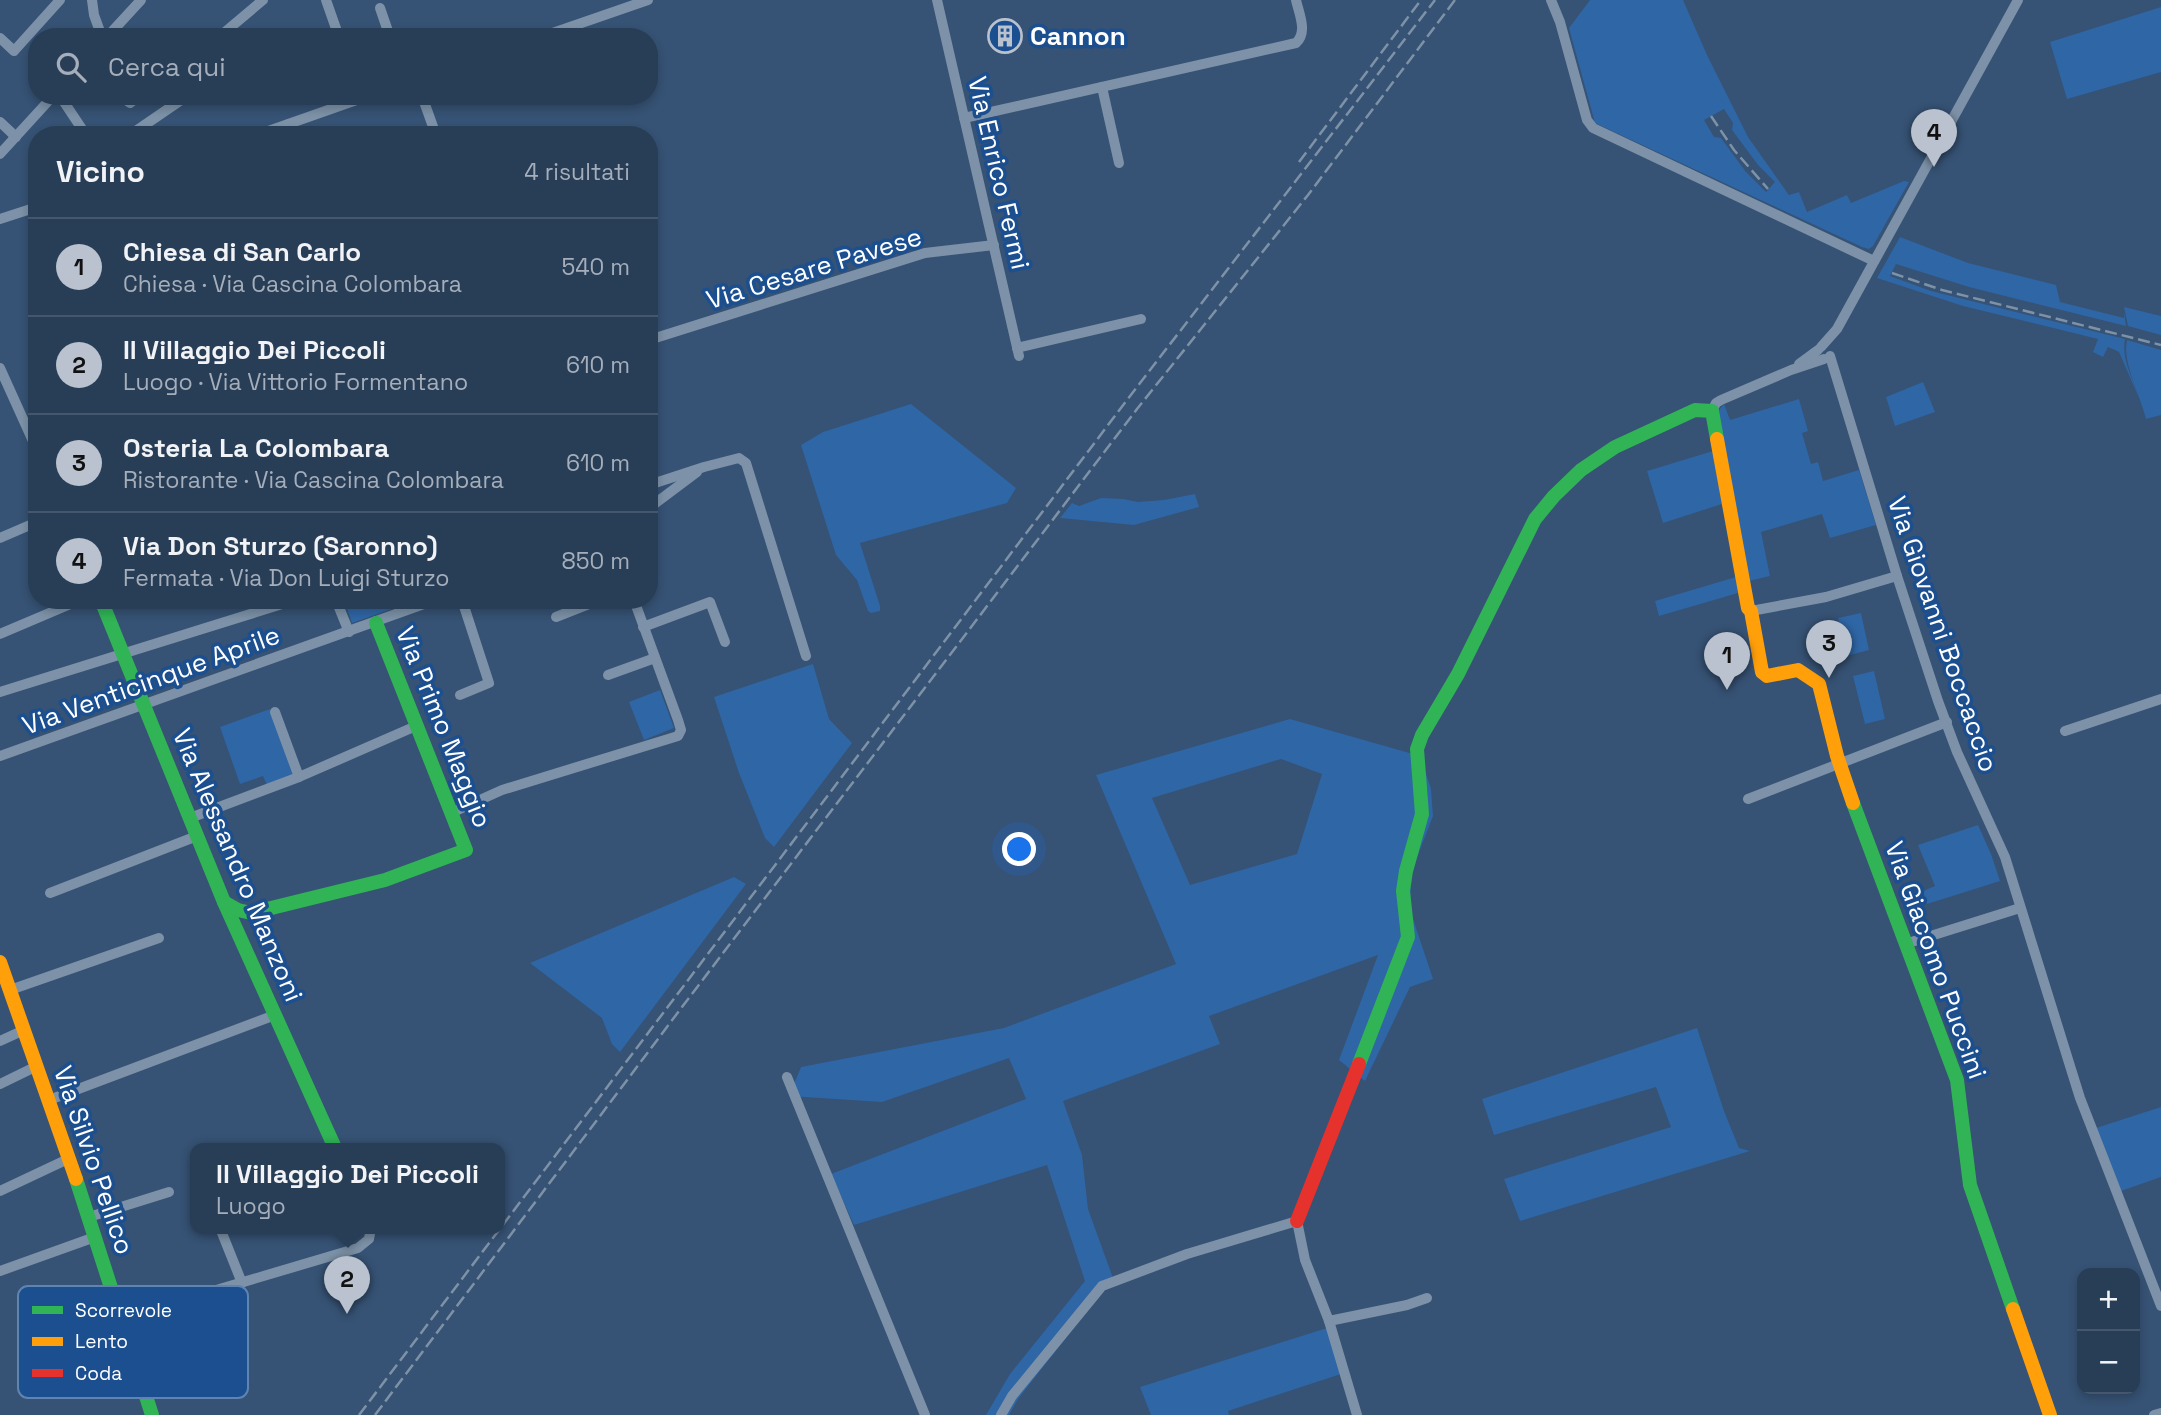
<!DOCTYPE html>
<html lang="it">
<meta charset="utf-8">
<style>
:root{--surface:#283e57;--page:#344961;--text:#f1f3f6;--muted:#a5aeba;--line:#44576d;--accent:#b9c2ce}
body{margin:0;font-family:"Space Grotesk",sans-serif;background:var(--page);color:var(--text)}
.controls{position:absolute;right:21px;bottom:21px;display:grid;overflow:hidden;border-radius:14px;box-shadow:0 4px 10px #0003}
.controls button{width:63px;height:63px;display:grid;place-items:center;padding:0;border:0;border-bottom:2px solid var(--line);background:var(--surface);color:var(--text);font:35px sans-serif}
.you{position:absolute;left:1020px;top:850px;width:24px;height:24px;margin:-18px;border:5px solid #fff;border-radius:50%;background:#1a73e8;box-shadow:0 0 0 10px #1a73e833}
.badge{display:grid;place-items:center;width:46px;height:46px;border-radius:50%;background:var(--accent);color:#111;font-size:23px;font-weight:700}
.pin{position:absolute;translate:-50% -58px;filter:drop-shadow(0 2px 4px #0008)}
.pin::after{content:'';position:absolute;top:37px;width:24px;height:21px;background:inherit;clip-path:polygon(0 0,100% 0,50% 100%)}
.popup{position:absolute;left:190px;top:1143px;width:315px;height:91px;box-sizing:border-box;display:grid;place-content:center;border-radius:14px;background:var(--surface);filter:drop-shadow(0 2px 5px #0005);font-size:23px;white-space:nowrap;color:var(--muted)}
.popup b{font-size:26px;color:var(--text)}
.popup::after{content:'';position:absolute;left:50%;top:100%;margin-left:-14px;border:14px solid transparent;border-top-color:var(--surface)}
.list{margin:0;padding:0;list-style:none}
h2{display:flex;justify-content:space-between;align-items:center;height:91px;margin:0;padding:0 28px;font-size:30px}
h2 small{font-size:23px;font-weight:400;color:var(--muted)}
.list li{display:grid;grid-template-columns:46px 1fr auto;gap:21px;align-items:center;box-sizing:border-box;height:98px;padding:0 28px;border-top:2px solid var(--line)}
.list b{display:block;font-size:26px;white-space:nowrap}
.list p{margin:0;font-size:23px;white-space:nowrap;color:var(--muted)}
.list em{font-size:23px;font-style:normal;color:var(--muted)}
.icon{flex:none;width:38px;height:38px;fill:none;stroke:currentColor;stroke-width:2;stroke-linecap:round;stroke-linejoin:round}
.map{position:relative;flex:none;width:2161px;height:1415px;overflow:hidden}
.search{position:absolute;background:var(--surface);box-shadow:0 4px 10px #0003;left:28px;top:28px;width:630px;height:77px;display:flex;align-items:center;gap:18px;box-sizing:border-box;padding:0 24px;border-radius:28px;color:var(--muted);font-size:26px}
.panel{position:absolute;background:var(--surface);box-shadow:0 4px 10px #0003;left:28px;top:126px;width:630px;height:483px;border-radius:28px}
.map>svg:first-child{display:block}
</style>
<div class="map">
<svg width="2161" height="1415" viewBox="0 0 2161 1415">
<rect width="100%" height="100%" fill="#365274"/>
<g fill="#2f66a5" fill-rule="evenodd">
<path d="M 1590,0 L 1683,0 L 1707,55 L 1748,137 L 1789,195 L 1799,192 L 1807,212 L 1847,195 L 1851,203 L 1904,181 L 1909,182 L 1873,246 L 1869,249 L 1862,247 L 1595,123 L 1569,28 ZM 1724,109 L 1733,123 L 1732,130 L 1758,165 L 1775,182 L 1766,192 L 1746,172 L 1721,138 L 1714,137 L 1704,120 Z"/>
<polygon points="2161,7 2161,72 2067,99 2050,42"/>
<path d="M 1900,237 L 1968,263 L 2056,285 L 2060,302 L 2124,318 L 2124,313 L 2126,326 L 1969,287 L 1896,264 L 1890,276 L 1931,291 L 2125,339 C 2121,360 2133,378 2139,398 L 2119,352 L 2108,347 L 2103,357 L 2093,352 L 2098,339 L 1963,306 L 1877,278 Z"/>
<polygon points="2124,307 2161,316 2161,335 2128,326"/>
<path d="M 2127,340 L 2161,350 L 2161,415 L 2146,419 C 2140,394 2122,363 2127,340 Z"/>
<polygon points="1923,382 1935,412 1895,426 1886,397"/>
<polygon points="1799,399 1808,431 1802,433 1811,464 1818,462 1823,481 1859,470 1876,525 1830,538 1822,514 1761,532 1770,576 1749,581 1718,415 1719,410 1724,404 1730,420"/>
<polygon points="911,404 1016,488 1007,503 860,543 880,606 880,611 871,613 868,611 857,580 836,555 801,445 823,432"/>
<polygon points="1713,451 1722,504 1663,523 1647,471"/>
<polygon points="1195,494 1199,507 1134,525 1060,518 1072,503 1079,506 1101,498 1123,499 1138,502 1164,500"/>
<polygon points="1736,577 1738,593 1659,616 1655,601"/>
<polygon points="344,600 417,600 352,623"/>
<polygon points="1861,613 1869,650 1846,656 1838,618"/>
<polygon points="813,664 829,719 852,743 774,847 765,838 739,773 714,697"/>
<polygon points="1874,671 1885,719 1865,724 1853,676"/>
<polygon points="660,690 674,728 644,740 629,702"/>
<polygon points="270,709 294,776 267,785 263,776 240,784 220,727"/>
<path d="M 1290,719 L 1420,756 L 1431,789 L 1433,816 L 1411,873 L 1410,910 L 1433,979 L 1410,987 L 1365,1081 L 1339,1060 L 1378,955 L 1209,1016 L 1220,1044 L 1063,1101 L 1082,1155 L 1088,1209 L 1113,1278 L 1018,1399 L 1009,1415 L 986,1415 L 1010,1374 L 1085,1281 L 1047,1165 L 854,1225 L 831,1174 L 1026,1099 L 1009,1058 L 882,1102 L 789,1096 L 801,1067 L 1004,1028 L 1176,964 L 1096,775 ZM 1281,759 L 1322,774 L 1297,854 L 1190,885 L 1152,798 Z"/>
<polygon points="1978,825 1991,854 2000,881 1927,904 1923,891 1935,886 1918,845"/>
<polygon points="734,877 746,884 620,1052 612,1044 602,1018 530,963"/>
<polygon points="1697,1028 1724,1111 1739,1148 1750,1151 1520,1221 1504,1179 1671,1127 1656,1087 1494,1135 1482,1099"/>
<polygon points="2161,1107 2161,1177 2121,1191 2096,1128"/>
<polygon points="1327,1328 1341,1374 1228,1411 1229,1415 1151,1415 1140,1387"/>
</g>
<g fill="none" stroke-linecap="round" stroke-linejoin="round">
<g stroke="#7d92a8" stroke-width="10">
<polyline points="92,0 94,15 102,37"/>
<polyline points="326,0 339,37"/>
<polyline points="937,0 1019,356"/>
<polyline points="1551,0 1560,22 1587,120 1593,128 1874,261"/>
<polyline points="380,8 390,37"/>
<polyline points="107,37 141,0"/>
<polyline points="219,37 263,0"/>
<polyline points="541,37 648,0"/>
<polyline points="0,38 14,51 60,0"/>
<polyline points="1102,87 1119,163"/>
<polyline points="60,96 86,135"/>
<polyline points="120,96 130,103 139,96"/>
<polyline points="422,96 436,135"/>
<path d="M 964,118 L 1296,43 C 1308,32 1299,14 1296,0"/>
<polyline points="0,122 16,137"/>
<polyline points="289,124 293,135"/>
<polyline points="130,135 187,96"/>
<polyline points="257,135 368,96"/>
<polyline points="0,154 53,96"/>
<polyline points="0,219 37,207"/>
<polyline points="649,340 925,253 994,245"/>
<polyline points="1821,347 1837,329 2018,0"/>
<polyline points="1017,348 1141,319"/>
<polyline points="1830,356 1897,576 1938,701 1957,752 2005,857 2080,1098 2161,1306"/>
<polyline points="1799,364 1818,350"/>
<polyline points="0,368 37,450"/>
<polyline points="1712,411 1716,403 1721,400 1791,370 1824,359"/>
<polyline points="649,485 704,467 739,458 746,463 806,656"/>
<polyline points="649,508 697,472"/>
<polyline points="0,538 37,522"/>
<polyline points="336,600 349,632"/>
<polyline points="1751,611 1826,597 1897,576"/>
<polyline points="556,617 599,600"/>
<polyline points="643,627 710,602 725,642"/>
<polyline points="0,634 80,600"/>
<polyline points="608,675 655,658"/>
<polyline points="0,692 295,600"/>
<polyline points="460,695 489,683 462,600"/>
<polyline points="275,712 299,777"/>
<polyline points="2065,731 2161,699"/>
<polyline points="0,756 435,600"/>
<polyline points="1748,799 1947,722"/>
<polyline points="451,813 502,790 678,736 681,730 678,720 634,600"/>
<polyline points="190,818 299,777 416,726"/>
<polyline points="50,893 197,836"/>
<polyline points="1905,944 2020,908"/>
<polyline points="10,990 159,938"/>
<polyline points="0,1041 24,1030"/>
<polyline points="787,1077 925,1415"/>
<polyline points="0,1084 37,1066"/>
<polyline points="49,1100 275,1015"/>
<polyline points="0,1191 68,1159"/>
<polyline points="89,1217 169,1192"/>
<polyline points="220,1228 242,1283"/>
<polyline points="0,1271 95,1237"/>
<polyline points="122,1318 358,1248 369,1239 371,1228"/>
<polyline points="1329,1321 1407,1305 1427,1298"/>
<polyline points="1001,1415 1012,1396 1102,1286 1187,1254 1297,1221 1305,1260 1329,1321 1357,1415"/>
<polyline points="2154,1415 2161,1413"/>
</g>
<g stroke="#30b455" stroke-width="14">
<polyline points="101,600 224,902 335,1148"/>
<polyline points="1853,803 1957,1080 1970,1185 2013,1309"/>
<polyline points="224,902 238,910 251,913 385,880 466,850 376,623"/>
<polyline points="1359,1064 1408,937 1403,891 1406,871 1422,814 1417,749 1422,735 1458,674 1535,519 1554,496 1581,470 1615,447 1695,410 1712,411 1717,439"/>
<polyline points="76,1179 152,1415"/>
</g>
<g stroke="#ff9f0a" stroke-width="14">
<polyline points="1717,439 1748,608 1751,611 1762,672 1767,676 1798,670 1819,684 1837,756 1853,803"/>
<polyline points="0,962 76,1179"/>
<polyline points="2013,1309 2050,1415"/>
</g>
<polyline stroke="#e5322d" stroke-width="14" points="1297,1221 1359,1064"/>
<g stroke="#7e92a7" stroke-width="2.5" stroke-dasharray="12 5" stroke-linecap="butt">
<polyline points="1711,116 1734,150 1768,189"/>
<polyline points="1299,162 1421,0"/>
<polyline points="1892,273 1942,290 2161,345"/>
<polyline points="359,1415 1127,400 1435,0"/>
<polyline points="375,1415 682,1007 1137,409 1308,195 1455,0"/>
</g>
</g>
<defs>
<g id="building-ring" transform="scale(1.75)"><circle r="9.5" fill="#1b4f8f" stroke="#b9c2ce" stroke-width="1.5"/><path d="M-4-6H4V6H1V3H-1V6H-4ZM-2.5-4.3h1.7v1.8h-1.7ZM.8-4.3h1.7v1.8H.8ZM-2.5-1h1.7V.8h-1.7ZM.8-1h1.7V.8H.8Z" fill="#b9c2ce"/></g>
</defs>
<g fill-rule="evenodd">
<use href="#building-ring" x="1005" y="36"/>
</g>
<g text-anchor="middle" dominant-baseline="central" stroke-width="7" stroke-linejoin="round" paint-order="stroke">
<g font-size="26" font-weight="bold" fill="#fff" stroke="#1b4f8f" text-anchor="start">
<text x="1030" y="36">Cannon</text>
</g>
<g font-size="26" fill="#fff" stroke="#1b4f8f">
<text transform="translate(999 173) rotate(77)">Via Enrico Fermi</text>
<text transform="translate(814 268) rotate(-17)">Via Cesare Pavese</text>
<text transform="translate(1943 634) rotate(71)">Via Giovanni Boccaccio</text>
<text transform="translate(151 680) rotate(-20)">Via Venticinque Aprile</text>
<text transform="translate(444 727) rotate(68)">Via Primo Maggio</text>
<text transform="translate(238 865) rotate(67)">Via Alessandro Manzoni</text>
<text transform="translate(1936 960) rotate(70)">Via Giacomo Puccini</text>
<text transform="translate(94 1160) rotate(71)">Via Silvio Pellico</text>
</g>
</g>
<rect x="18" y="1286" width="230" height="112" rx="10" fill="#1b4f8f" stroke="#5f84b1" stroke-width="2"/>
<rect x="32" y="1306" width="31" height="8" fill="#30b455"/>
<rect x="32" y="1337" width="31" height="9" fill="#ff9f0a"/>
<rect x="32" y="1369" width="31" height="8" fill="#e5322d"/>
<g font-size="19" fill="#fff">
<text x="75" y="1317">Scorrevole</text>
<text x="75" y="1348">Lento</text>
<text x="75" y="1380">Coda</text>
</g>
</svg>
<div class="controls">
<button>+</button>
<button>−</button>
</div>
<div class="you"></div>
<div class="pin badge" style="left:1727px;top:690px">1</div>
<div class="pin badge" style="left:347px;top:1314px">2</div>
<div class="popup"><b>Il Villaggio Dei Piccoli</b>Luogo</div>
<div class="pin badge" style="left:1829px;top:678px">3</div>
<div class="pin badge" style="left:1934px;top:167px">4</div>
<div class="search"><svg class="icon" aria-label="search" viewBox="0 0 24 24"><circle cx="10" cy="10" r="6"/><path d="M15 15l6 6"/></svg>Cerca qui</div>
<section class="panel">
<h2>Vicino<small>4 risultati</small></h2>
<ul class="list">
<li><span class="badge">1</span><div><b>Chiesa di San Carlo</b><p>Chiesa · Via Cascina Colombara</p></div><em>540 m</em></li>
<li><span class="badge">2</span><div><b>Il Villaggio Dei Piccoli</b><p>Luogo · Via Vittorio Formentano</p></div><em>610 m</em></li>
<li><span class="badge">3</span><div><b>Osteria La Colombara</b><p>Ristorante · Via Cascina Colombara</p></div><em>610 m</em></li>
<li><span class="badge">4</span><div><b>Via Don Sturzo (Saronno)</b><p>Fermata · Via Don Luigi Sturzo</p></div><em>850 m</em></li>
</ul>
</section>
</div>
